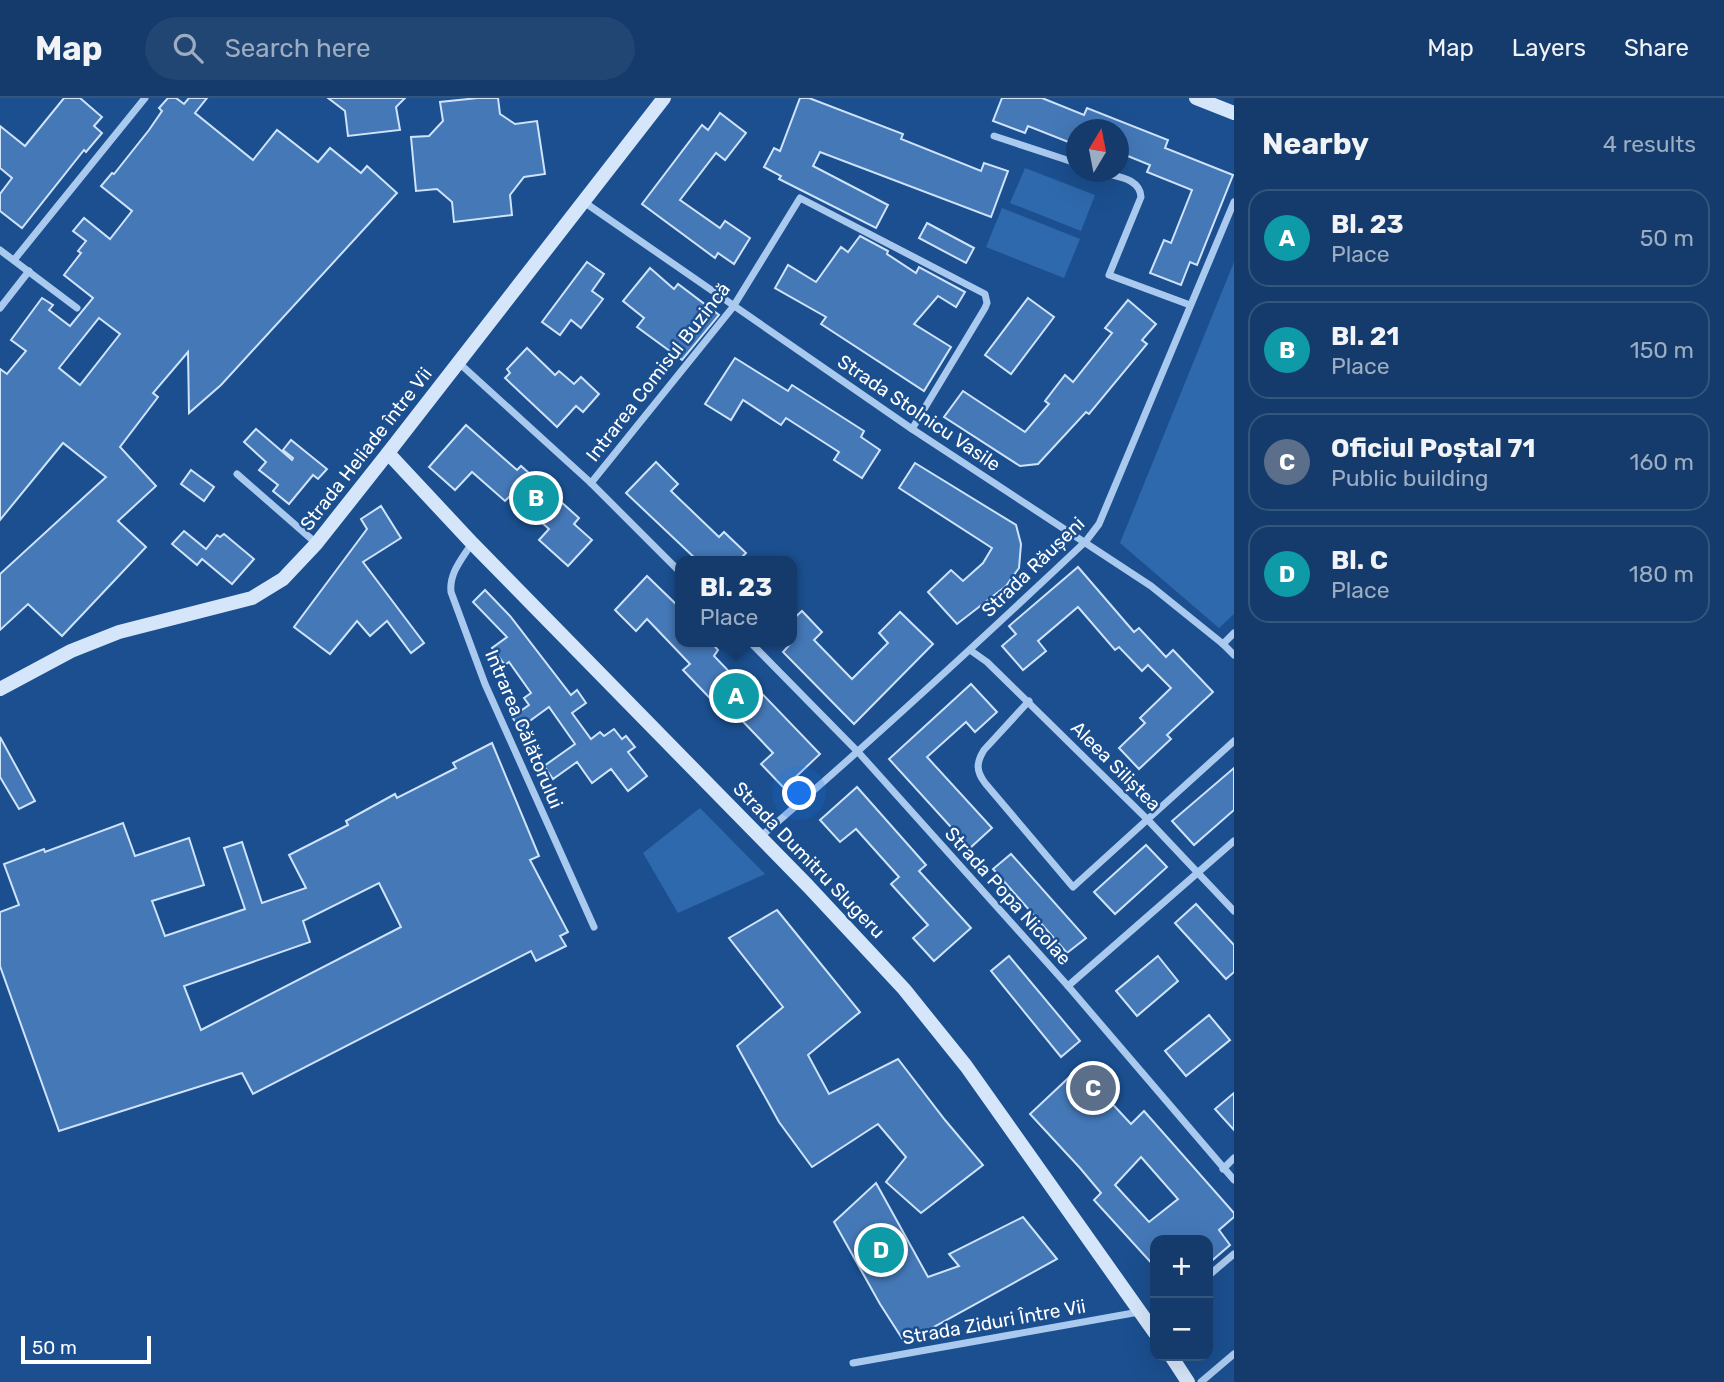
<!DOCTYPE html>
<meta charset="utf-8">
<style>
:root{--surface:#143b6b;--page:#214673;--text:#f1f3f6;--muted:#9dadc1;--line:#33557e;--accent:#95b2f1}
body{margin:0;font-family:Rubik,sans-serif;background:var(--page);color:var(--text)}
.controls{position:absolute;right:21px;bottom:21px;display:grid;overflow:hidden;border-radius:14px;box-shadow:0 7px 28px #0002}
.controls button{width:63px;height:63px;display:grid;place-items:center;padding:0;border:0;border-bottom:2px solid var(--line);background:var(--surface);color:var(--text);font:35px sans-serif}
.compass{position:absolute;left:1066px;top:21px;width:63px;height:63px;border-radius:50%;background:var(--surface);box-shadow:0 7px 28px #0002;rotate:10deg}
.scale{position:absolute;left:21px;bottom:18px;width:130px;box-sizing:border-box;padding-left:7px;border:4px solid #fff;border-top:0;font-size:19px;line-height:24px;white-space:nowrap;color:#fff;-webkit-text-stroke:5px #1b4f8f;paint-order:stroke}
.you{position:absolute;left:800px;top:696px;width:24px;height:24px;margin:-18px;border:5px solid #fff;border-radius:50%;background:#1a73e8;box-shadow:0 0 0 10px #1a73e833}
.badge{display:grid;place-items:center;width:46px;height:46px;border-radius:50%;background:var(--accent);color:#fff;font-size:23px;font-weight:700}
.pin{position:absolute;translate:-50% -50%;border:4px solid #fff;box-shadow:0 2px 7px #0006}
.popup{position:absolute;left:675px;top:458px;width:122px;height:91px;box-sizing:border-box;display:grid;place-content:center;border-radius:14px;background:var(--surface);filter:drop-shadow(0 2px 5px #0005);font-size:23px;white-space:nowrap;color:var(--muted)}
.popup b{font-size:26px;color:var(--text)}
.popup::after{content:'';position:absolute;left:50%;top:100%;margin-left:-14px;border:14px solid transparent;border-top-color:var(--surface)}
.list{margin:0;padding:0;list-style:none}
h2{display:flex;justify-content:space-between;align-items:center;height:91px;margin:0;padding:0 28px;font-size:30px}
h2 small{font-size:23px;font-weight:400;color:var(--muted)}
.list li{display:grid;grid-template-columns:46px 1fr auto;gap:21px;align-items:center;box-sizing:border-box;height:98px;margin:0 14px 14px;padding:0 14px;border:2px solid var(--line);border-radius:21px}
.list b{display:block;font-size:26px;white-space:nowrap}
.list p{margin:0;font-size:23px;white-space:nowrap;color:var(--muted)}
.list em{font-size:23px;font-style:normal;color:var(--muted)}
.icon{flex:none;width:38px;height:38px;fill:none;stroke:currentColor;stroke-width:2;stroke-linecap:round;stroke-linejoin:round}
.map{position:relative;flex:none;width:1234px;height:1284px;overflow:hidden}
header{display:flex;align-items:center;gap:42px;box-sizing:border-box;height:98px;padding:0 35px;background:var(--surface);border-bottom:2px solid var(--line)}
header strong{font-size:33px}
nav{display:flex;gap:38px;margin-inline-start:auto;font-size:24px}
.search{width:490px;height:63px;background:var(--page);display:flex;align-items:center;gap:18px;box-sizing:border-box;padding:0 24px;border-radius:38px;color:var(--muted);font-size:26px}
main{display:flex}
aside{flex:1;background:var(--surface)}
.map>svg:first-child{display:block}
</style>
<header>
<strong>Map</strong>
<div class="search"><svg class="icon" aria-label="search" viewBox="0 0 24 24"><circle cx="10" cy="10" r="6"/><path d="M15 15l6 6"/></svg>Search here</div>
<nav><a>Map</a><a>Layers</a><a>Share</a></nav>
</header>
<main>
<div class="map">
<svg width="1234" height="1284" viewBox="0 0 1234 1284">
<rect width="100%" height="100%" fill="#1b4f8f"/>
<g fill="#2e69ad">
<polygon points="1025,70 1095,97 1081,133 1010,105"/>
<polygon points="1002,110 1080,141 1064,180 986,149"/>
<polygon points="1234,164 1234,516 1219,530 1120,445"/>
<polygon points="700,710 765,776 678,815 643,755"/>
</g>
<g fill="#4478b7" stroke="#cfe3fa" stroke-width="2" fill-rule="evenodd">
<polygon points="64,0 80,0 102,19 94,28 102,35 86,54 84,52 22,130 0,113 0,96 12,80 0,70 0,28 25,48"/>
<path d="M 168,0 L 176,0 L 184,6 L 189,0 L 207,0 L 195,15 L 253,62 L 277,32 L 318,64 L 330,50 L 361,75 L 367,68 L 397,95 L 221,287 L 189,315 L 188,254 L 153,295 L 158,299 L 120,349 L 156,388 L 118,423 L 146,449 L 62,538 L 28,506 L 0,532 L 0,476 L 106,379 L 63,345 L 0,422 L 0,271 L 7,276 L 26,253 L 11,242 L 42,200 L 53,207 L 49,212 L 70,228 L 93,200 L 64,177 L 81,155 L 78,153 L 86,143 L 73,133 L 84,120 L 110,141 L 132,113 L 101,88 L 112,75 L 114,76 L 149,32 L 162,13 L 159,10 ZM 99,220 L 120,236 L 80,287 L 59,270 Z"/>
<polygon points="328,0 405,0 396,9 400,32 348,38 345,13"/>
<polygon points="478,0 498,0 500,16 515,26 537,23 545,76 524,79 510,97 512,117 454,124 452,104 437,91 416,93 411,39 429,38 443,23 440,4"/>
<polygon points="800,0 809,0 903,36 901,41 981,73 984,65 1008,73 991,119 820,54 813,68 888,107 876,130 779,81 781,78 764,69 774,50 780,53"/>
<polygon points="1002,0 1042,0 1084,17 1087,10 1168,42 1165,50 1233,77 1197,167 1190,164 1181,187 1150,175 1164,142 1171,145 1192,92 1147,74 1150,67 1118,54 1118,32 1076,32 1076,47 1028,28 1025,35 993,23"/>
<polygon points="720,15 746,35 725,62 716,55 680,102 720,130 725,123 750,140 734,166 718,155 715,160 642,106 702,27 708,32"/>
<polygon points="927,125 974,150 966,165 919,140"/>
<polygon points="860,138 888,153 887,156 916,175 919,169 965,194 956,209 938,198 914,226 951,249 924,293 821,226 826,219 775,190 788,167 816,184 841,149 848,154"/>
<polygon points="587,164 604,176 592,193 603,201 581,230 571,222 560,237 542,224"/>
<polygon points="650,170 674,191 678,186 719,217 682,262 637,229 644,220 623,203"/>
<polygon points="1028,200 1054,219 1011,276 985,257"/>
<polygon points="1128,202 1156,226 1142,242 1147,246 1089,316 1086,314 1038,366 1020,368 944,319 963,293 1025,334 1049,306 1045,303 1065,277 1073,284 1112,235 1105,230"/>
<polygon points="527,250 555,277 559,273 574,286 581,279 599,296 583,314 576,308 557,329 505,280 510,275 507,271"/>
<polygon points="735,260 788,293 792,287 864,333 861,339 880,352 862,380 834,362 839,354 786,320 781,327 743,302 731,322 705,306"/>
<polygon points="466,327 517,372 521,368 579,420 574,426 592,442 568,468 539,442 549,431 511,397 505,403 472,374 455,392 429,369"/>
<polygon points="256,331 292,362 293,360 283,352 291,342 327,371 318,381 313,377 289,406 273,393 278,387 259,372 266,364 244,344"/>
<polygon points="656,364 678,386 671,393 719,439 724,434 746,455 738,463 698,463 626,395"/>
<polygon points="915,365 1016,427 1021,446 1019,470 1006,488 957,526 928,494 951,472 963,483 983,465 992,450 899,390"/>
<polygon points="191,372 214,389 204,403 181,386"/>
<polygon points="381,408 401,440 363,464 424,545 411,555 387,523 370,538 357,523 330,556 294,529 367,431 361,421"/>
<polygon points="184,433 206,451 217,437 220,439 224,436 254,461 232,486 202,461 197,467 172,446"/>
<polygon points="1078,469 1134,534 1139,530 1166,559 1173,552 1213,594 1167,637 1171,641 1139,671 1119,650 1145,625 1140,620 1171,590 1148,567 1142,573 1119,549 1115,552 1078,509 1038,543 1046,553 1023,572 1002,548 1016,536 1009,528"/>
<polygon points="647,478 680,510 680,544 711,544 718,552 714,558 740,585 746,579 820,656 784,690 761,666 773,655 732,612 727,618 683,572 690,566 647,521 636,533 615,512"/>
<polygon points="485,492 510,518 571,597 577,592 586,605 572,615 591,641 600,634 604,638 614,631 622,641 626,638 635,649 628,654 647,678 628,693 611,671 592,685 577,664 553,681 544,668 575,646 549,609 520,630 512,619 529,607 524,600 531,595 509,564 505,567 492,550 507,539 473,504"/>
<polygon points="802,513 822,534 814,542 852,581 888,545 879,535 900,514 933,546 854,626 783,554 792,544 792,522"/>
<polygon points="971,586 997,614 975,634 966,624 927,659 992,730 970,750 889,661"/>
<polygon points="0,639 35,703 19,711 0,679"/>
<path d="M 492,645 L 539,758 L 530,762 L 568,834 L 560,838 L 566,848 L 536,863 L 531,853 L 253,996 L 242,975 L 59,1033 L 0,868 L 0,814 L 19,807 L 4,766 L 44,751 L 45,754 L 123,725 L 135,758 L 189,740 L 204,787 L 152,803 L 165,838 L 245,811 L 224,750 L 242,744 L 262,805 L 306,790 L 289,757 L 348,727 L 346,723 L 395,696 L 397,700 L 456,670 L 453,665 ZM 379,785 L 401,829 L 201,932 L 184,888 L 310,844 L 303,823 Z"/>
<polygon points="1234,670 1234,712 1194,747 1172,723"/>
<polygon points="857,689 926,767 919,773 971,830 934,863 913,840 928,827 891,786 899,779 856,731 840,744 820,722"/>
<polygon points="1146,747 1167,769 1115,816 1094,794"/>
<polygon points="1011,756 1086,840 1067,855 993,771"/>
<polygon points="1196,806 1234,847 1234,874 1226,881 1175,825"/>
<polygon points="777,812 860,914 808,957 829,996 898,961 945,1022 983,1067 921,1115 886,1084 906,1059 878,1026 812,1069 779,1024 737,948 783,909 729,840"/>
<polygon points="1009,858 1080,943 1061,959 991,873"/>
<polygon points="1158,858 1178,883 1137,918 1116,893"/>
<polygon points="1209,917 1230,942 1186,978 1165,953"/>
<path d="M 1079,970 L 1131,1026 L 1144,1013 L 1234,1115 L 1234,1119 L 1219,1132 L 1230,1147 L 1208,1166 L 1208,1142 L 1155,1142 L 1155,1169 L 1094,1102 L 1101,1095 L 1080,1070 L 1030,1016 ZM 1141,1059 L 1178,1101 L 1149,1124 L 1115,1087 Z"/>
<polygon points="1234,995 1234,1032 1215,1011"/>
<polygon points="876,1085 928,1179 959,1168 949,1156 1023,1119 1057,1161 905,1245 880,1206 834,1124"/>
</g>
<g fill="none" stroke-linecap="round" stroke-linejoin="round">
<g stroke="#a9c9ee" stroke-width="7">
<polyline points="994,38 1076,65"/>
<path d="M 1101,74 C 1117,79 1140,80 1141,99 L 1109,177 L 1190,207"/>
<polyline points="584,104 912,331 1151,488 1223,546 1234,557"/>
<polyline points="0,152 77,210"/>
<polyline points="14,162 145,0"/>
<polyline points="0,210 29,173"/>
<polyline points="459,265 591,385 680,474"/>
<polyline points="237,376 316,445"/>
<polyline points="591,385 733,209 800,100 985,196 987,205 985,210 912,331"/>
<path d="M 472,445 C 462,461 449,475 451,494 L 485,586 L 594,829"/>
<polyline points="750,544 859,655 1068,888 1234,1082"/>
<polyline points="1223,546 1234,535"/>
<polyline points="970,552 987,564 1147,721 1234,813"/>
<path d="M 1029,603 L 984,652 C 976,665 976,673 985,685 L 1073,789 L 1234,643"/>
<path d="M 760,739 C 872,643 979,544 1086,443 L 1099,426 L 1234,104"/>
<polyline points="1068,888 1234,743"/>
<polyline points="1223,1071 1234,1060"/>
<polyline points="1208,1178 1234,1156"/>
<polyline points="853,1265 1139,1214"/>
<polyline points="1201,1284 1234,1256"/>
</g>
<g stroke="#d6e6fa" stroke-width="14">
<polyline points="1196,0 1234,15"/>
<polyline points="388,355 472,445 808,788 904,891 966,968 1155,1235"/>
<polyline points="0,591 71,553 119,534 252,500 283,481 316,446 388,355 664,0"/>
<polyline points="1171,1258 1188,1284"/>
</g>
</g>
<g text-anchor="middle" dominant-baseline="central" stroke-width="5" stroke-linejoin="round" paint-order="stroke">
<g font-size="19" fill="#fff" stroke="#1b4f8f">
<text transform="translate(658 274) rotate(-52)">Intrarea Comisul Buzincă</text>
<text transform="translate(919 315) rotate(34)">Strada Stolnicu Vasile</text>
<text transform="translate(366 351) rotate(-52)">Strada Heliade între Vii</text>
<text transform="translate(1033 469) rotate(-44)">Strada Răușeni</text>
<text transform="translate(524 631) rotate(67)">Intrarea Călătorului</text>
<text transform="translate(1116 668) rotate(45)">Aleea Siliștea</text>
<text transform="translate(809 762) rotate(46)">Strada Dumitru Slugeru</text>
<text transform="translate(1008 798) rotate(48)">Strada Popa Nicolae</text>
<text transform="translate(994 1224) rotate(-10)">Strada Ziduri Între Vii</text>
</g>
</g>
</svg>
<div class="controls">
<button>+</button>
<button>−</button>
</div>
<svg class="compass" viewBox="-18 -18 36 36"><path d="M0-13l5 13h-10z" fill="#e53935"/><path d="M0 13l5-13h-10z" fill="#9dadc1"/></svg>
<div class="scale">50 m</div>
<div class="you"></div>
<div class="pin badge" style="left:736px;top:598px;background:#0f9aa8">A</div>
<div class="popup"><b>Bl. 23</b>Place</div>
<div class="pin badge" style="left:536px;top:400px;background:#0f9aa8">B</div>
<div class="pin badge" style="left:1093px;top:990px;background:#5c6f8a">C</div>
<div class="pin badge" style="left:881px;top:1152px;background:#0f9aa8">D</div>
</div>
<aside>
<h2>Nearby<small>4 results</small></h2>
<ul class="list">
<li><span class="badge" style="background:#0f9aa8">A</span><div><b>Bl. 23</b><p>Place</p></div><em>50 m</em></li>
<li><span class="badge" style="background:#0f9aa8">B</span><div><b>Bl. 21</b><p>Place</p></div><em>150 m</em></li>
<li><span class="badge" style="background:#5c6f8a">C</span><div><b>Oficiul Poștal 71</b><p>Public building</p></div><em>160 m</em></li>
<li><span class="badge" style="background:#0f9aa8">D</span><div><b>Bl. C</b><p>Place</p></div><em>180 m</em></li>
</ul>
</aside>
</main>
